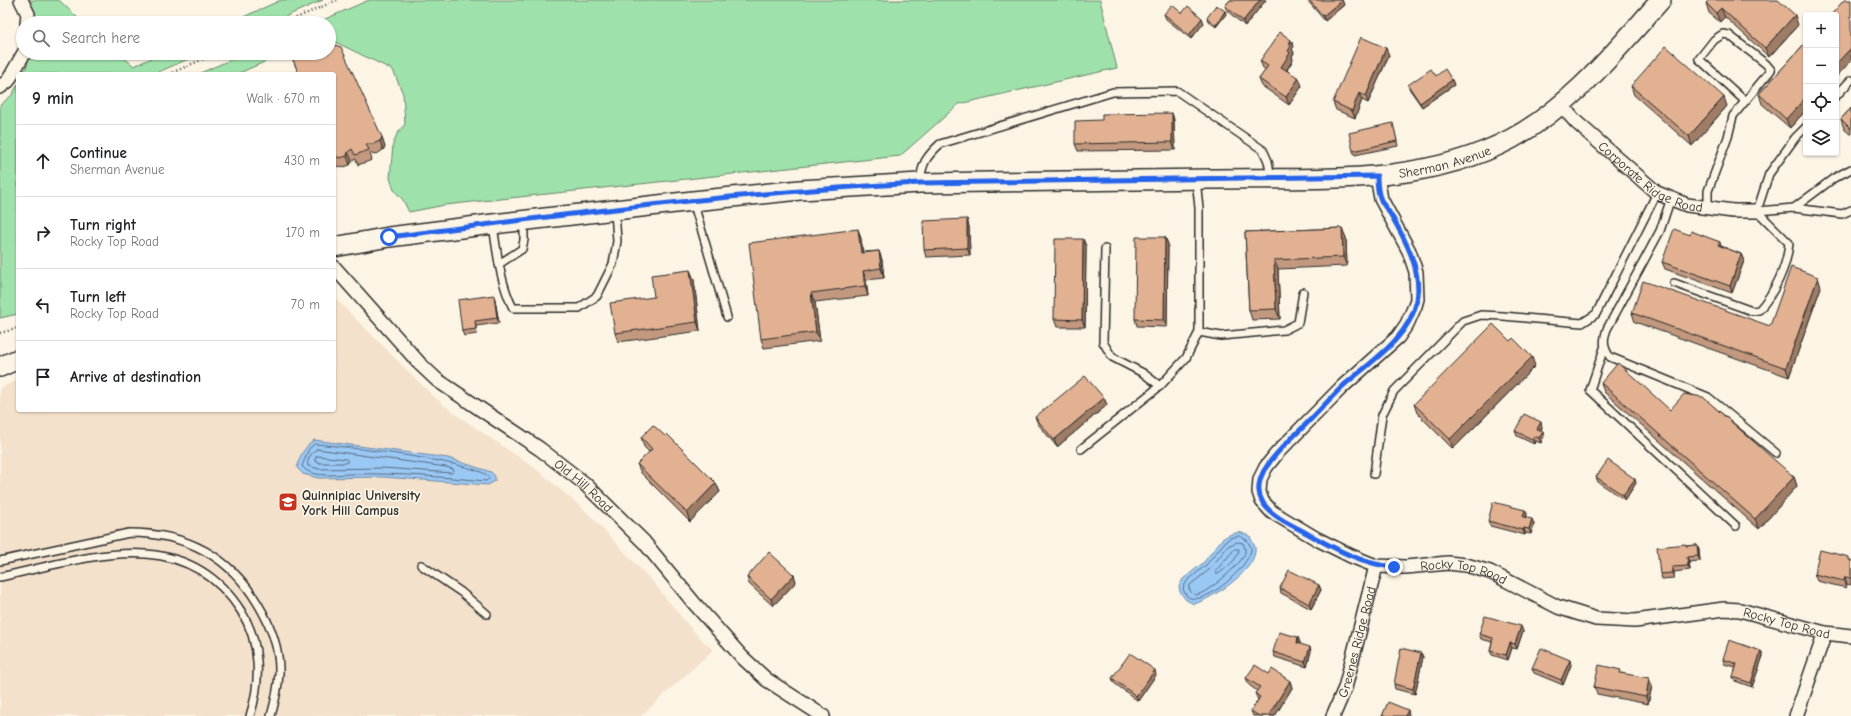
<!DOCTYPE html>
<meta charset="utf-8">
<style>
:root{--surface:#fff;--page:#f2f2f2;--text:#202124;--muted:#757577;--line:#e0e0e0}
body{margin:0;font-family:"Comic Neue",sans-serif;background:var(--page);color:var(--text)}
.controls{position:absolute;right:12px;top:12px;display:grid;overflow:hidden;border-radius:4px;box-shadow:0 1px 3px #0004}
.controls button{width:36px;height:36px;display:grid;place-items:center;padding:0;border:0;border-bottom:1px solid var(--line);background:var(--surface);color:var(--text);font:20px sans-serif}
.stop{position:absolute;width:12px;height:12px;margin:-9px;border:3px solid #2563eb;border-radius:50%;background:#fff}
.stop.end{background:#2563eb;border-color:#fff;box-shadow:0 1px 4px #0008}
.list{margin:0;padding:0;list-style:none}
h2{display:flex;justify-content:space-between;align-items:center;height:52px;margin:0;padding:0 16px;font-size:17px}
h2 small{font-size:13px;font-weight:400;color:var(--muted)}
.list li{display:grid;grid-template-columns:26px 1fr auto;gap:12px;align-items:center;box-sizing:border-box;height:72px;padding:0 16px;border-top:1px solid var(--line)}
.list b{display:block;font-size:15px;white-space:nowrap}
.list p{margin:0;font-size:13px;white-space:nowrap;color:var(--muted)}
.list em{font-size:13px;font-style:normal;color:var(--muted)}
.icon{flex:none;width:22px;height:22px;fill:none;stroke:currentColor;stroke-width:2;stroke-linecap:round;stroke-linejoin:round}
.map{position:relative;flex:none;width:1851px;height:716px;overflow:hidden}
.search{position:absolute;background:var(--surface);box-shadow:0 1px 3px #0004;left:16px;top:16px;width:320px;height:44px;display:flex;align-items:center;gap:10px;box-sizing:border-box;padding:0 14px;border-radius:22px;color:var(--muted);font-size:15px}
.panel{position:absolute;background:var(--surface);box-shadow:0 1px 3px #0004;left:16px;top:72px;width:320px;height:340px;border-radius:4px}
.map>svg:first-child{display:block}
</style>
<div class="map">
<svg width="1851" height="716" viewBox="0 0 1851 716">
<rect width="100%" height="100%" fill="#fcf5e5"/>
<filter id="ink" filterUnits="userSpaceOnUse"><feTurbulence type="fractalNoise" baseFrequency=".025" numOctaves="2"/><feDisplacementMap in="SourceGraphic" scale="8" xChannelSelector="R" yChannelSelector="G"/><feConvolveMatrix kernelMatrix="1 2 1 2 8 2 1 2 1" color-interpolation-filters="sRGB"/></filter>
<g filter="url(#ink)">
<polygon fill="#f4e1cc" points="334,297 433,396 454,413 535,468 587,512 652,581 694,632 713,650 641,716 0,716 0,388 18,380 18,410 334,410"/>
<g fill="#9fe1aa" stroke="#65866a">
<polygon points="27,0 59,0 83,23 31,23"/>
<polygon points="281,0 323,0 271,23 230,23"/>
<polygon points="369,0 1100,0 1117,68 959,104 900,156 445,205 409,212 403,200 394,190 390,178 393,144 397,134 405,124 403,94 393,70 329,39 329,23 316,23"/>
<polygon points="29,53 118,53 134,66 163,53 202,53 154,74 23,74 27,66"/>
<polygon points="246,53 285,53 237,74 198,74"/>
<polygon points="18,84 18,314 0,318 0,105 12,95"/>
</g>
<g fill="#9ac8f5" stroke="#6e89a4">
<path d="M 314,440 L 448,458 L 491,472 L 495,476 L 495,481 L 488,485 L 383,477 L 318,478 L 303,474 L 297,468 C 299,456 304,448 314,440 Z"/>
<path d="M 1239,532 L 1250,536 C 1251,540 1254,544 1255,547 C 1259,569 1212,599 1194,604 L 1186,600 L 1180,592 L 1179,586 L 1183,579 L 1203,563 L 1222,539 L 1229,535 Z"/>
</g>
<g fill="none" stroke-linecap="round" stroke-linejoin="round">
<g stroke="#576a7c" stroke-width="1">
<path d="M 315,444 C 340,446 481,462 490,478 L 486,481 C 441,477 397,473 351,474 C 338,474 311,479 302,466 L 309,449 Z"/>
<path d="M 317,449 L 446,467 L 453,469 L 454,471 L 452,473 L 383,468 L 319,469 L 308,466 C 306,460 312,452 317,449 Z"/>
<polygon points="317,456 346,459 348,461 346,463 320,463 315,461"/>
<path d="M 1239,536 L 1247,540 C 1248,542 1250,545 1251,548 C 1253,565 1190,622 1183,588 L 1187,581 L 1206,565 L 1225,542 L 1230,538 Z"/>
<path d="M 1238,542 L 1243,543 C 1245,548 1246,551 1244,555 C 1240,565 1206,595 1195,595 C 1192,594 1190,591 1189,588 L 1190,585 L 1210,569 L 1228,546 Z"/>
<path d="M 1235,549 L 1239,549 C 1238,560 1226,568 1218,574 L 1216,574 L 1216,571 Z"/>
</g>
<g stroke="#2b2b2b" stroke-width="10">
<g id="service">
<polyline points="1836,96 1851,80"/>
<path d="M 920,182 C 922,163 926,157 940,144 L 1113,92 L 1177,91 L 1263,150 L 1268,161 L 1271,178"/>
<path d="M 1671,198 L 1660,231 L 1607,329 C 1603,341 1603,347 1610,357 L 1708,397 L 1776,453"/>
<polyline points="693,201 727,317"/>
<polyline points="1708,208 1708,191 1728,137 1733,116 1771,70 1766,64 1729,35 1723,34 1714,40 1699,59 1745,101"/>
<polyline points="1794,208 1834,178 1851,169"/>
<polyline points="1757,211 1769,174 1795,138 1806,127"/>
<polyline points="1757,211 1794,208 1842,214 1851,210"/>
<path d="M 493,225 C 497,252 500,282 513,308 L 579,308 L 597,296 L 613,264 L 617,241 L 615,211"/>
<polyline points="1105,249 1103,342 1112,357 1143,373 1160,386"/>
<polyline points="499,264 522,249 524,240 524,221"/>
<path d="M 1674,283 L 1752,311 L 1759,310 C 1775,292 1787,267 1789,243 L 1757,211"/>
<polyline points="1199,332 1221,336 1284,330 1298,323 1303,292"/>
<polyline points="1604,348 1590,390 1736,526"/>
<polyline points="1081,449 1160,386 1186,358 1199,332 1199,208 1196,179"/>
<polyline points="1374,474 1382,415 1394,391 1463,321 1481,315 1503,316 1582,323 1596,314 1657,193"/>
<path d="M 0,561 L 129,533 C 186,533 229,555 258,604 C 270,624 280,650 279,674 C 278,689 275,702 271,716"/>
<polyline points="421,565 461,592 487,614"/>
<path d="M 0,577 C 84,559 184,521 241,611 C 261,643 261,681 250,716"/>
</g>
</g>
<g stroke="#2b2b2b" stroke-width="16">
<g id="minor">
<polyline points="21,0 28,14 27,23"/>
<polyline points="0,87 8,81 24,53"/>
<path id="s1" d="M 1561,105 L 1576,122 L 1657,193 L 1687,205 L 1733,211 L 1757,211"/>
<path id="s2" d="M 1377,176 L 1381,199 L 1409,251 L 1416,272 L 1417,299 L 1415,306 L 1407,324 L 1398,337 L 1342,387 L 1278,452 L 1266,467 L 1260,479 L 1259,492 L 1262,501 L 1272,512 L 1317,539 L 1351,556 L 1376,566 L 1406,567 L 1448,563 L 1466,565 L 1490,572 L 1558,607 L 1596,619 L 1635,621 L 1724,609 L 1740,610 L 1825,633 L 1851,636"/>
<path id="s3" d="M 334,267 L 420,364 L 437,380 L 540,449 L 584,483 L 644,542 L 694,603 L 742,657 L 767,680 L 823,716"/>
<path id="s4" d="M 1333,716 L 1345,688 L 1376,566"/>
<polyline points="1796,716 1825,633"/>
</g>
</g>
<g stroke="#2b2b2b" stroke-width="22">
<g id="secondary">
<path id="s5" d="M 334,247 L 389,237 L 493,224 L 693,201 L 800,190 L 920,183 C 1017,182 1114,180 1210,179 C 1311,177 1419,188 1511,139 C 1572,106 1615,51 1661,0"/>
<polyline points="0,367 18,359"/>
</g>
</g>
<g stroke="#2b2b2b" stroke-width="2.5" stroke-dasharray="1 3" stroke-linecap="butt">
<polyline points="285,23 337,0"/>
<polyline points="169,74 217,53"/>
<polyline points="0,333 18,328"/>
</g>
<use href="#service" stroke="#fcf5e5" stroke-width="7"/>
<use href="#minor" stroke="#fcf5e5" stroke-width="13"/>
<use href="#secondary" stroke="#fcf5e5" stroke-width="19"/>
</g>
<g fill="#c2987e" stroke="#2b2b2b">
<polygon points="1230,0 1266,0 1245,26 1227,11 1225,6"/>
<polygon points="1307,0 1342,0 1344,5 1325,21"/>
<polygon points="1706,3 1798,25 1769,57 1725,17 1720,22 1709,13"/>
<polygon points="1225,11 1226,14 1216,27 1208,21 1207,18"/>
<polygon points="1182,13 1204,23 1191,39 1166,19 1164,14"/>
<polygon points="1291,40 1294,47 1292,49 1294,53 1292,56 1293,60 1287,70 1302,86 1289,105 1262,86 1259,79 1266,70 1263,68 1260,61"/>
<polygon points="1806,42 1806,110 1790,128 1762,104 1759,94"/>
<polygon points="290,53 329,53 385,147 383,150 377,154 370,153 372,160 358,165 356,159 352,161 350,165 344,167 339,166 334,168 334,74 299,74"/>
<polygon points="1389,55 1368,103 1362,100 1355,118 1336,110 1333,102"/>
<polygon points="1436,76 1452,80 1454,85 1422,107 1410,90 1408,85"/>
<polygon points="1631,86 1727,106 1692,146 1634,95"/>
<polygon points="1851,108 1851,135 1844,129 1841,119"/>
<polygon points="1172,113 1174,120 1175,150 1078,151 1075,144"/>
<polygon points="1394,128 1398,146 1355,155 1353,151"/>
<polygon points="967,219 969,227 970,255 926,257 924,250"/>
<polygon points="1342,228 1346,238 1347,266 1278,269 1280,319 1252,320 1249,310 1245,232"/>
<polygon points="858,229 861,239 863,252 879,251 882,260 884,278 866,280 868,296 815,302 820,341 764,348 761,339"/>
<polygon points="1690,235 1720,242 1721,246 1741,254 1744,261 1732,293 1665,269 1662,262"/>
<polygon points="1165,237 1168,244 1167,327 1137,326 1135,319"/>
<polygon points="1083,239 1086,246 1085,327 1057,327 1054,319"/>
<polygon points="690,270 694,280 700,331 618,342 615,333 654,297"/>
<polygon points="1821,287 1789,377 1635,322 1632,313 1770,326"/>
<polygon points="494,295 495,300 499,323 476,326 477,334 464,336 462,331"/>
<polygon points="1535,366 1453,449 1417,413 1414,404"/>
<polygon points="1601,383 1670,410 1794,477 1797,486 1759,529 1604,392"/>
<polygon points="1104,398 1107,405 1057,447 1038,424 1035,417"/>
<polygon points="1542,427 1541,431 1544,436 1541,443 1535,441 1534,444 1517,436 1515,431"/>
<polygon points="665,436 716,483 720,492 690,522 641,473 637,464 649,452 644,447 641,437"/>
<polygon points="1596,477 1636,483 1625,500 1598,482"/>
<polygon points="1525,510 1527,514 1526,518 1534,524 1531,534 1525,533 1525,535 1490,526 1488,521"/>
<polygon points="1697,545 1699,550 1700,561 1689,562 1690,570 1674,572 1674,578 1662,579 1660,574 1686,546"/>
<polygon points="1850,560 1851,560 1851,585 1847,584 1846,588 1817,581 1814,574"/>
<polygon points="794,575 796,582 773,606 749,584 747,577"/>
<polygon points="1319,585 1321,590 1311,609 1281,593 1280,588"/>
<polygon points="1523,631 1517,649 1512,648 1508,660 1492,655 1490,651 1492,642 1481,639 1479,634"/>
<polygon points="1300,642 1300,644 1311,651 1307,667 1275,657 1273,652"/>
<polygon points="1761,651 1763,656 1752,687 1735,681 1733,677 1736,667 1724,664 1723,659"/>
<polygon points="1421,653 1423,657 1415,694 1395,689 1394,684"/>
<polygon points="1571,665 1563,685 1534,673 1532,668"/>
<polygon points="1622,673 1652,686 1648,704 1597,694 1594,687"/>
<polygon points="1269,674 1290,681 1292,688 1275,716 1253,716 1251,711 1258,700 1255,693 1257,691 1249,685 1246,678"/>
<polygon points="1156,675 1138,701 1114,683 1112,678"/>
</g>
<g fill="#9e7c66" stroke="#2b2b2b">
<polygon points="1260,0 1266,0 1245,26 1243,21"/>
<polygon points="1342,0 1344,5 1325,21 1323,16"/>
<polygon points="1721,8 1725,17 1720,22 1716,13"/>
<polygon points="1225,11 1226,14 1216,27 1216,25"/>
<polygon points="1795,15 1798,25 1769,57 1765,48"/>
<polygon points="1202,18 1204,23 1191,39 1189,35"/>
<polygon points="1291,40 1294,47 1292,49 1294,53 1292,56 1293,60 1284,74 1281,67 1288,51 1289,44"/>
<polygon points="1386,48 1389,55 1368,103 1366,96"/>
<polygon points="1851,48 1851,61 1836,77 1836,64"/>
<polygon points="1299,78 1302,86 1289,105 1286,97"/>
<polygon points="1452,80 1454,85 1422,107 1420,103"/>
<polygon points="1359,93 1362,100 1355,118 1352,111"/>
<polygon points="1724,97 1727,106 1692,146 1689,136"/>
<polygon points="1806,97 1806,110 1790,128 1786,119"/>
<polygon points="1172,113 1174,120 1175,150 1172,142"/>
<polygon points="382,137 385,147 383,150 380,141"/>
<polygon points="348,152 352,161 350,165 347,156"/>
<polygon points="967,219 969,227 970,255 967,248"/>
<polygon points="1342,228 1346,238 1347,266 1343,257"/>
<polygon points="858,229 861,239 864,262 861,253"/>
<polygon points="1165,237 1168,244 1167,327 1164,320"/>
<polygon points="1083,239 1086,246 1085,327 1082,320"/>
<polygon points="879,251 882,260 884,278 881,268"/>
<polygon points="1741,254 1744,261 1732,293 1730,286"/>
<polygon points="1274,260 1278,269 1280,319 1276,309"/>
<polygon points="690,270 694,280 700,331 697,322"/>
<polygon points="863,271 866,280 868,296 865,286"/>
<polygon points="1818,277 1821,287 1789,377 1786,368"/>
<polygon points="811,293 815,302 820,341 816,332"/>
<polygon points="494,295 495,300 499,323 497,318"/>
<polygon points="1532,357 1535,366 1453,449 1450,439"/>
<polygon points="1104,398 1107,405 1057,447 1054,440"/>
<polygon points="1541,422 1542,427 1539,434 1537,429"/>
<polygon points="1543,432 1544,436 1541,443 1539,438"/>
<polygon points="1534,436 1535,441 1534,444 1532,439"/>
<polygon points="1794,477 1797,486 1759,529 1755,519"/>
<polygon points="1635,479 1636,483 1625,500 1623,495"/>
<polygon points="716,483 720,492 690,522 687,513"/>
<polygon points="1525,510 1527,514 1525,522 1523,517"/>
<polygon points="1532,519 1534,524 1531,534 1529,529"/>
<polygon points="1524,528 1525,533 1525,535 1523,530"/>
<polygon points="1697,545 1699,550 1700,561 1698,556"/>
<polygon points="1687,557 1689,562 1690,570 1688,566"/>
<polygon points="1672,567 1674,572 1674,578 1672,573"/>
<polygon points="794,575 796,582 773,606 771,599"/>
<polygon points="1845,577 1847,584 1846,588 1844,581"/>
<polygon points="1319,585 1321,590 1311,609 1309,604"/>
<polygon points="1521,626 1523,631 1517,649 1515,644"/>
<polygon points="1298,637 1300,642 1299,648 1297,643"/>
<polygon points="1510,643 1512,648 1508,660 1506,655"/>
<polygon points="1310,647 1311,651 1307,667 1305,662"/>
<polygon points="1761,651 1763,656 1752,687 1751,683"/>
<polygon points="1421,653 1423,657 1415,694 1413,689"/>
<polygon points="1570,660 1571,665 1563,685 1561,680"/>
<polygon points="1155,670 1156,675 1138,701 1136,696"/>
<polygon points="1649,678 1652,686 1648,704 1646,697"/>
<polygon points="1290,681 1292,688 1275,716 1268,716"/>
<polygon points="1408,710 1409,715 1409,716 1405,716"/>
</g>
<g fill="#e1b192" stroke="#2b2b2b">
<polygon points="1230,0 1260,0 1243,21 1225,6"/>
<polygon points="1309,0 1342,0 1323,16"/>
<polygon points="1709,0 1778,0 1795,15 1765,48 1721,8 1716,13 1706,3"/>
<polygon points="1844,0 1851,0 1851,48 1836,64 1836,15 1831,15"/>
<polygon points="1172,5 1182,13 1188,6 1202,18 1189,35 1164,14"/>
<polygon points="1216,5 1225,11 1216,25 1207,18"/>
<polygon points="1280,32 1291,40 1289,44 1291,46 1288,51 1290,53 1281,67 1299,78 1286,97 1259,79 1268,66 1260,61"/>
<polygon points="1361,37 1386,48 1366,96 1359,93 1352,111 1333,102"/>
<polygon points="1806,42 1806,97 1786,119 1759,94"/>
<polygon points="329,43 341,47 382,137 380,141 373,144 366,144 369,150 355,155 352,149 348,152 347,156 340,158 335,156 334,157 334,74 299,74 290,53 329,53"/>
<polygon points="1666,46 1724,97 1689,136 1631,86"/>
<polygon points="1431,69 1436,76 1445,69 1452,80 1420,103 1408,85"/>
<polygon points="1851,108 1851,129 1841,119"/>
<polygon points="1172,113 1172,142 1075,144 1075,121 1102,120 1102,114"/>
<polygon points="1393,123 1397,141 1353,151 1349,133"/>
<polygon points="967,219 967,248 924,250 923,221"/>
<polygon points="1342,228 1343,257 1274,260 1276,309 1249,310 1245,232"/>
<polygon points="858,229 861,253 879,251 881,268 863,271 865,286 811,293 816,332 761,339 749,243"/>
<polygon points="1674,229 1690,235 1691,231 1720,242 1718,245 1741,254 1730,286 1662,262"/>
<polygon points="1136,237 1165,237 1164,320 1135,319"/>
<polygon points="1055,239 1083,239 1082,320 1054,319"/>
<polygon points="1791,267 1818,277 1786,368 1632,313 1643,281 1770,326"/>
<polygon points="690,270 697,322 615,333 610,303 654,297 651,275"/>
<polygon points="494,295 497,318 475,321 476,329 462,331 458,300"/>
<polygon points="1493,324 1510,341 1513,338 1532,357 1450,439 1414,404"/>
<polygon points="1618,363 1670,410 1684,394 1703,397 1794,477 1755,519 1601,383"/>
<polygon points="1085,376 1104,398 1054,440 1035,417"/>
<polygon points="1524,414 1541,422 1537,429 1543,432 1539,438 1534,436 1532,439 1515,431"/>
<polygon points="653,425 665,436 667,434 716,483 687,513 637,464 652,449 641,437"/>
<polygon points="1608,460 1635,479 1623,495 1596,477"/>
<polygon points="1493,502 1525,510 1523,517 1532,519 1529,529 1524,528 1523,530 1488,521"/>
<polygon points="1686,544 1686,546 1697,545 1698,556 1687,557 1688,566 1672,567 1672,573 1660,574 1657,547"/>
<polygon points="1820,550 1849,557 1849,560 1851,560 1851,578 1845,577 1844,581 1814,574"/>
<polygon points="769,552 794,575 771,599 747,577"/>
<polygon points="1289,570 1319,585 1309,604 1280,588"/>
<polygon points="1485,616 1521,626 1515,644 1510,643 1506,655 1490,651 1493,638 1479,634"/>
<polygon points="1279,632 1298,637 1297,643 1310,647 1305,662 1273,652"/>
<polygon points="1729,640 1761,651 1751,683 1733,677 1737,664 1723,659"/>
<polygon points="1401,648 1421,653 1413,689 1394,684"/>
<polygon points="1541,648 1570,660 1561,680 1532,668"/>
<polygon points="1130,653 1155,670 1136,696 1112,678"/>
<polygon points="1255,665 1269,674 1272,669 1290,681 1268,716 1259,716 1251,711 1260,697 1255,693 1260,687 1246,678"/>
<polygon points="1599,665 1621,670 1620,673 1649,678 1646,697 1594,687"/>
<polygon points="1388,702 1408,710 1405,716 1382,716"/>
</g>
</g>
<g fill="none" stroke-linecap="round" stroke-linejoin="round" filter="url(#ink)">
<path stroke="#2563eb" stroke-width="5" d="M 389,237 C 565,214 742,192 920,183 L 1377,176 C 1377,184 1377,192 1381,200 C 1383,205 1388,210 1391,215 C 1405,239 1422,270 1417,300 C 1410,337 1371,362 1344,385 C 1332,396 1322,408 1310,420 C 1296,435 1279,448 1267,466 C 1262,472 1258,483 1259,491 C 1260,510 1285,522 1299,529 C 1329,545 1359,564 1394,567"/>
</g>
<defs>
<g id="university-square" transform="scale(1)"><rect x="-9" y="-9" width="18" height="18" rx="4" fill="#c8321e" stroke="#fcf5e5"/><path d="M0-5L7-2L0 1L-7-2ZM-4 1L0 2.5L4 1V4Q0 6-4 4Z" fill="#fff"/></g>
</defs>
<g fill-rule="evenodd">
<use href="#university-square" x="288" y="502"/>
</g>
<g text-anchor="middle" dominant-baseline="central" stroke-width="3.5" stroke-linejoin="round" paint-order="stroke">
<g font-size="13" fill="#2b2b2b" stroke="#fcf5e5">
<text stroke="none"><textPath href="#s5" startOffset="1116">Sherman Avenue</textPath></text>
<text stroke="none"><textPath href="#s1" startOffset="117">Corporate Ridge Road</textPath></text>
<text stroke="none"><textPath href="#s3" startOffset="334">Old Hill Road</textPath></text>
<text stroke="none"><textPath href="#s2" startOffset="617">Rocky Top Road</textPath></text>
<text stroke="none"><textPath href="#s2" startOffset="953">Rocky Top Road</textPath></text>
<text stroke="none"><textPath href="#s4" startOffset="78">Greenes Ridge Road</textPath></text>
</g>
<g font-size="13" font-weight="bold" fill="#2b2b2b" stroke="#fcf5e5" text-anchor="start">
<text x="302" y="495">Quinnipiac University<tspan x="302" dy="15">York Hill Campus</tspan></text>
</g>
</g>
</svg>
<div class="controls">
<button>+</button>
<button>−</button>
<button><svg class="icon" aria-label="locate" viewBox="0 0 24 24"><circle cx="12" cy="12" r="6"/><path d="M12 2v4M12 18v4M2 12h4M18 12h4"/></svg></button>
<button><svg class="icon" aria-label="layers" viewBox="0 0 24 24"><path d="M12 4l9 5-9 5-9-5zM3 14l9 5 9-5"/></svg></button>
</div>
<div class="stop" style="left:389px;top:237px"></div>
<div class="stop end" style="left:1394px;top:567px"></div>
<div class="search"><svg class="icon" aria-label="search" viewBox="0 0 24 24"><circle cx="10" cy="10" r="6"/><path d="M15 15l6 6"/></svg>Search here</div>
<section class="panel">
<h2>9 min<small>Walk · 670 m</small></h2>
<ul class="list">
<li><svg class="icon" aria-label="ahead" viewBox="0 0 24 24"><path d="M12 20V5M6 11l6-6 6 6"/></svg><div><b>Continue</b><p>Sherman Avenue</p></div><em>430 m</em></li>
<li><svg class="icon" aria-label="right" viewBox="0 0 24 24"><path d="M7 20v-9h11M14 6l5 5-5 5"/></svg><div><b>Turn right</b><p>Rocky Top Road</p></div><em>170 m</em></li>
<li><svg class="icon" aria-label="left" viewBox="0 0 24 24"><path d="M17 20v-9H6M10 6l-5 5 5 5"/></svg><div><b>Turn left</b><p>Rocky Top Road</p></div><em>70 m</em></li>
<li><svg class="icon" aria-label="arrive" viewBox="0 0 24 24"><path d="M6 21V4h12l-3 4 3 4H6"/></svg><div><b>Arrive at destination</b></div></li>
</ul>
</section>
</div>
